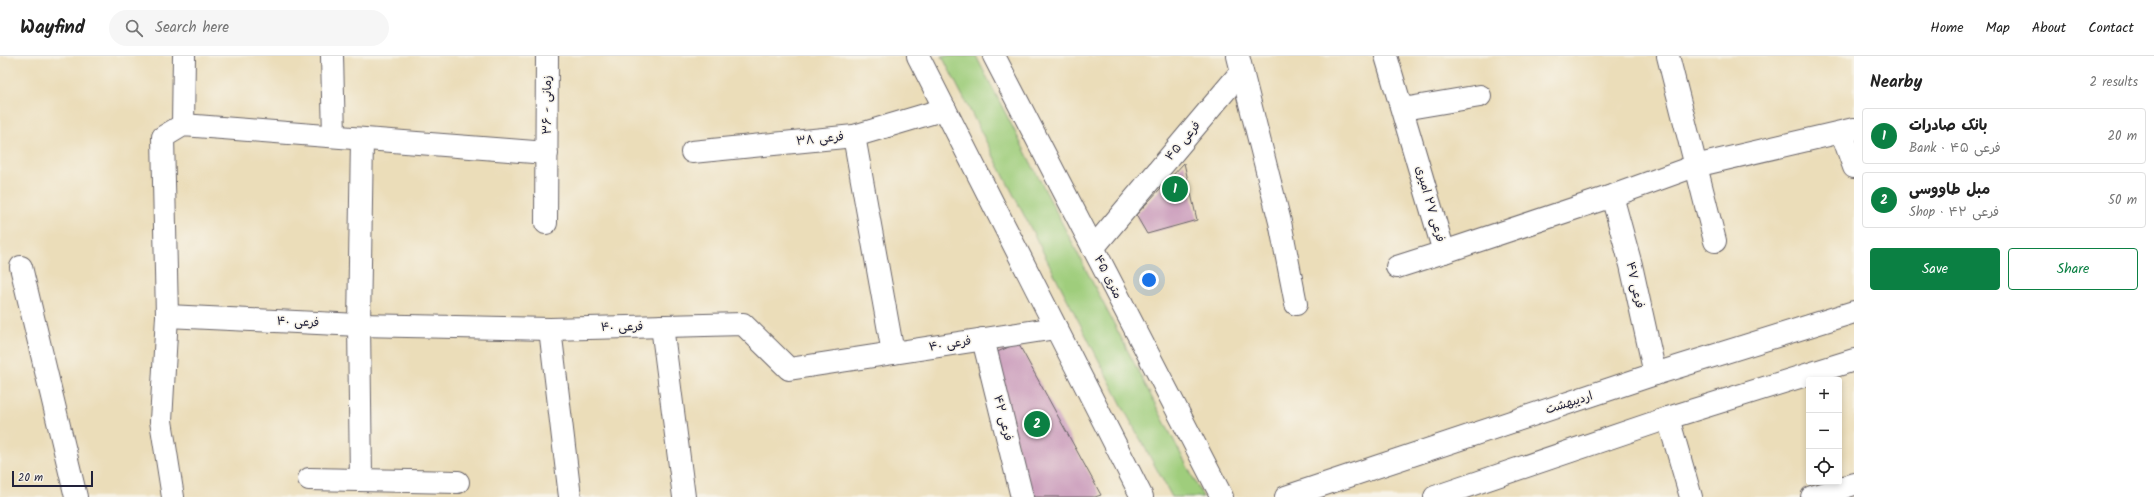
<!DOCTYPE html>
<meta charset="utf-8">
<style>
:root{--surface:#fff;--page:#f6f6f6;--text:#222;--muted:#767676;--line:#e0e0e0;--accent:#0b8043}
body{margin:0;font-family:Kalam,"Playpen Sans Arabic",sans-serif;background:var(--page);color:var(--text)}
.controls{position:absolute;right:12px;bottom:12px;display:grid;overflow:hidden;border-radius:4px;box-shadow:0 2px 6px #0003}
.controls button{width:36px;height:36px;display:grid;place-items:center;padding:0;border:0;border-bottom:1px solid var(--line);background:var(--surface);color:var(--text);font:20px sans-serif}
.scale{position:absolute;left:12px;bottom:10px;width:81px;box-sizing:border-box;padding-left:4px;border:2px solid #22223b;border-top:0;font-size:11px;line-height:14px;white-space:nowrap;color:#22223b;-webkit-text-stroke:3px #f7f3e8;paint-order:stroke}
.you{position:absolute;left:1149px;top:224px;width:14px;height:14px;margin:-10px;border:3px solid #fff;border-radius:50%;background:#1a73e8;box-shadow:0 0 0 6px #1a73e833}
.badge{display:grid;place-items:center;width:26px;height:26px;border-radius:50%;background:var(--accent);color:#fff;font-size:13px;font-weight:700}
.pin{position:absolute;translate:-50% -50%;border:2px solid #fff;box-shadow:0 1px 4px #0006}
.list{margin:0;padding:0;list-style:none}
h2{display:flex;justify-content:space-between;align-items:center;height:52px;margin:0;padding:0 16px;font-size:17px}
h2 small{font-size:13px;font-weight:400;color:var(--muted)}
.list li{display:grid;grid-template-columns:26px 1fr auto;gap:12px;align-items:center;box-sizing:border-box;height:56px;margin:0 8px 8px;padding:0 8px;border:1px solid var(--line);border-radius:4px}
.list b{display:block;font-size:15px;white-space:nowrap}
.list p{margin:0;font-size:13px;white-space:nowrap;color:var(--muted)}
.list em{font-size:13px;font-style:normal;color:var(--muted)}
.actions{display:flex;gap:8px;padding:12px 16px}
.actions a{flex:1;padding:9px 0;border:1px solid var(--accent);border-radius:4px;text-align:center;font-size:14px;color:var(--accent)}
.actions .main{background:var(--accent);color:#fff}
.icon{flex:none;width:22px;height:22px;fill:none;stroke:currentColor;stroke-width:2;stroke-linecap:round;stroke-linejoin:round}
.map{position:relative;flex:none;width:1854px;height:441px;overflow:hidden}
header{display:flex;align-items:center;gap:24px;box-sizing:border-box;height:56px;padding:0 20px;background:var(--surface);border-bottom:1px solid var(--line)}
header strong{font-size:19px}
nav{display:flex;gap:22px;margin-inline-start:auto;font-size:14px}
.search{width:280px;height:36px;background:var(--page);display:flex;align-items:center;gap:10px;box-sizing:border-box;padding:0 14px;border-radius:22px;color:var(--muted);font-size:15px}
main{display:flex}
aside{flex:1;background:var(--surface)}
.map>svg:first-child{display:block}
</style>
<header>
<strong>Wayfind</strong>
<div class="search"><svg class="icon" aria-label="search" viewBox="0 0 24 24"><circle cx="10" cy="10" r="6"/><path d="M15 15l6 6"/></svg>Search here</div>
<nav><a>Home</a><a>Map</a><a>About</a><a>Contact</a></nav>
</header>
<main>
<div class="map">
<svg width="1854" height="441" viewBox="0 0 1854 441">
<rect width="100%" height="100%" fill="#f7f3e8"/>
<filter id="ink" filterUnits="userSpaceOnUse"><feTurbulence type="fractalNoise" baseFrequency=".025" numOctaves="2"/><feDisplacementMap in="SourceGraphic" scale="8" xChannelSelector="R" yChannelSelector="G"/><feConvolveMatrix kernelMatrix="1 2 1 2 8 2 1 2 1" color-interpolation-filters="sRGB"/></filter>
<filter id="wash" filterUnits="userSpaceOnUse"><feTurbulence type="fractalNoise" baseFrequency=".012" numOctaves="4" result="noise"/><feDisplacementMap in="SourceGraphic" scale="16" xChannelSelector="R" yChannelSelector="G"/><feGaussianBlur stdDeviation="0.9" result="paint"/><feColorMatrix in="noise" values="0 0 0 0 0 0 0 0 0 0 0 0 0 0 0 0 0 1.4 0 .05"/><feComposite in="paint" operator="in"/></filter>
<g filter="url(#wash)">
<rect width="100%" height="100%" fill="#ebddb9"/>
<polygon fill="#9fcd7b" stroke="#60785b" points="942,0 976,0 1203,441 1172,441 1126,357"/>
<g id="blocks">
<g fill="#cc9fbd">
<polygon points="1184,107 1197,164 1147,178 1136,159"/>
<polygon points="1018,287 1101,439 1095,441 1029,441 995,297"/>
</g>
</g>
</g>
<g filter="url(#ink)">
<use href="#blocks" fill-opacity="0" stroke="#686367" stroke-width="1"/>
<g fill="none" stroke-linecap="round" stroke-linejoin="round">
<g stroke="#686367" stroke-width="24">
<g id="street">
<polyline points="332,0 334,80"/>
<polyline points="1238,0 1280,166 1296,248"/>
<polyline points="1386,0 1444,196 1612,140 1631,209 1655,318"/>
<polyline points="1668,0 1715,185"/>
<polyline points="1403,53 1480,40"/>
<polyline points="183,69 184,0"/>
<polyline points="1842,77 1854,111"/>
<polyline points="854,80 893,297"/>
<polyline points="692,96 854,80 945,53"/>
<polyline points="546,167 547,0"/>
<polyline points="1093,192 1241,16"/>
<polyline points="21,211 76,441"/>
<polyline points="1397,211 1444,196"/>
<polyline points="167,260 359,269 550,273 743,268 789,313 1056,272"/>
<polyline points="662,270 684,441"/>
<polyline points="550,273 570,441"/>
<polyline points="983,283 1022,441"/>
<polyline points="1668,362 1691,441"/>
<polyline points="309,423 458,426"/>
<polyline points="361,423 359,269 362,83"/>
<polyline points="173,441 161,365 167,260 163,81 183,69 547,97"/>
<polyline points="1812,441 1854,428"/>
</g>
</g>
<g stroke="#686367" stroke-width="24">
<g id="secondary">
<polyline points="1612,140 1695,110 1854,73"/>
<polyline points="1286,441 1655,318 1854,256"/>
<polyline points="1435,441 1668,362 1854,304"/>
</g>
</g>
<g stroke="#686367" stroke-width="24">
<g id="primary">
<polyline points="918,0 1142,441"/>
<polyline points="994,0 1222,441"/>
</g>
</g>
<use href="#street" stroke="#fff" stroke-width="22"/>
<use href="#secondary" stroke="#fff" stroke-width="22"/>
<use href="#primary" stroke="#fff" stroke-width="22"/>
</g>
</g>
<g text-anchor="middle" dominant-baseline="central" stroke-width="3" stroke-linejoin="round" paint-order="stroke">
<g font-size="12" fill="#22223b" stroke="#f7f3e8">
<text transform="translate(547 49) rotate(-90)">۳۶ - زمانی</text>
<text transform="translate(820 83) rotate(-6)">فرعی ۳۸</text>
<text transform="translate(1183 85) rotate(-50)">فرعی ۴۵</text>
<text transform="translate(1430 148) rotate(74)">فرعی ۲۷ امیری</text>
<text transform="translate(1108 221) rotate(63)">۴۵ متری</text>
<text transform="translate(1635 229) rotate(78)">فرعی ۴۷</text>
<text transform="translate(298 266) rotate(3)">فرعی ۴۰</text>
<text transform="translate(622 271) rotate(-1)">فرعی ۴۰</text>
<text transform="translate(950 288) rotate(-9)">فرعی ۴۰</text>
<text transform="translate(1569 347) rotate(-18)">اردیبهشت</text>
<text transform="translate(1003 362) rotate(76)">فرعی ۴۲</text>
</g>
</g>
</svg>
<div class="controls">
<button>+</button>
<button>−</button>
<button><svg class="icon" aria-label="locate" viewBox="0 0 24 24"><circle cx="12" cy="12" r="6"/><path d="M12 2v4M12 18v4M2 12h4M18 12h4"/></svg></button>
</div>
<div class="scale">20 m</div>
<div class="you"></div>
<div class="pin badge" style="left:1175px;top:133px">1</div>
<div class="pin badge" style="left:1037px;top:368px">2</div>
</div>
<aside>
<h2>Nearby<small>2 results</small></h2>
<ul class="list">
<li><span class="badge">1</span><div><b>بانک صادرات</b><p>Bank · فرعی ۴۵</p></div><em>20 m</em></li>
<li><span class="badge">2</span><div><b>مبل طاووسی</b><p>Shop · فرعی ۴۲</p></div><em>50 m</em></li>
</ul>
<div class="actions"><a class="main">Save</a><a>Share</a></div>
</aside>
</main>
